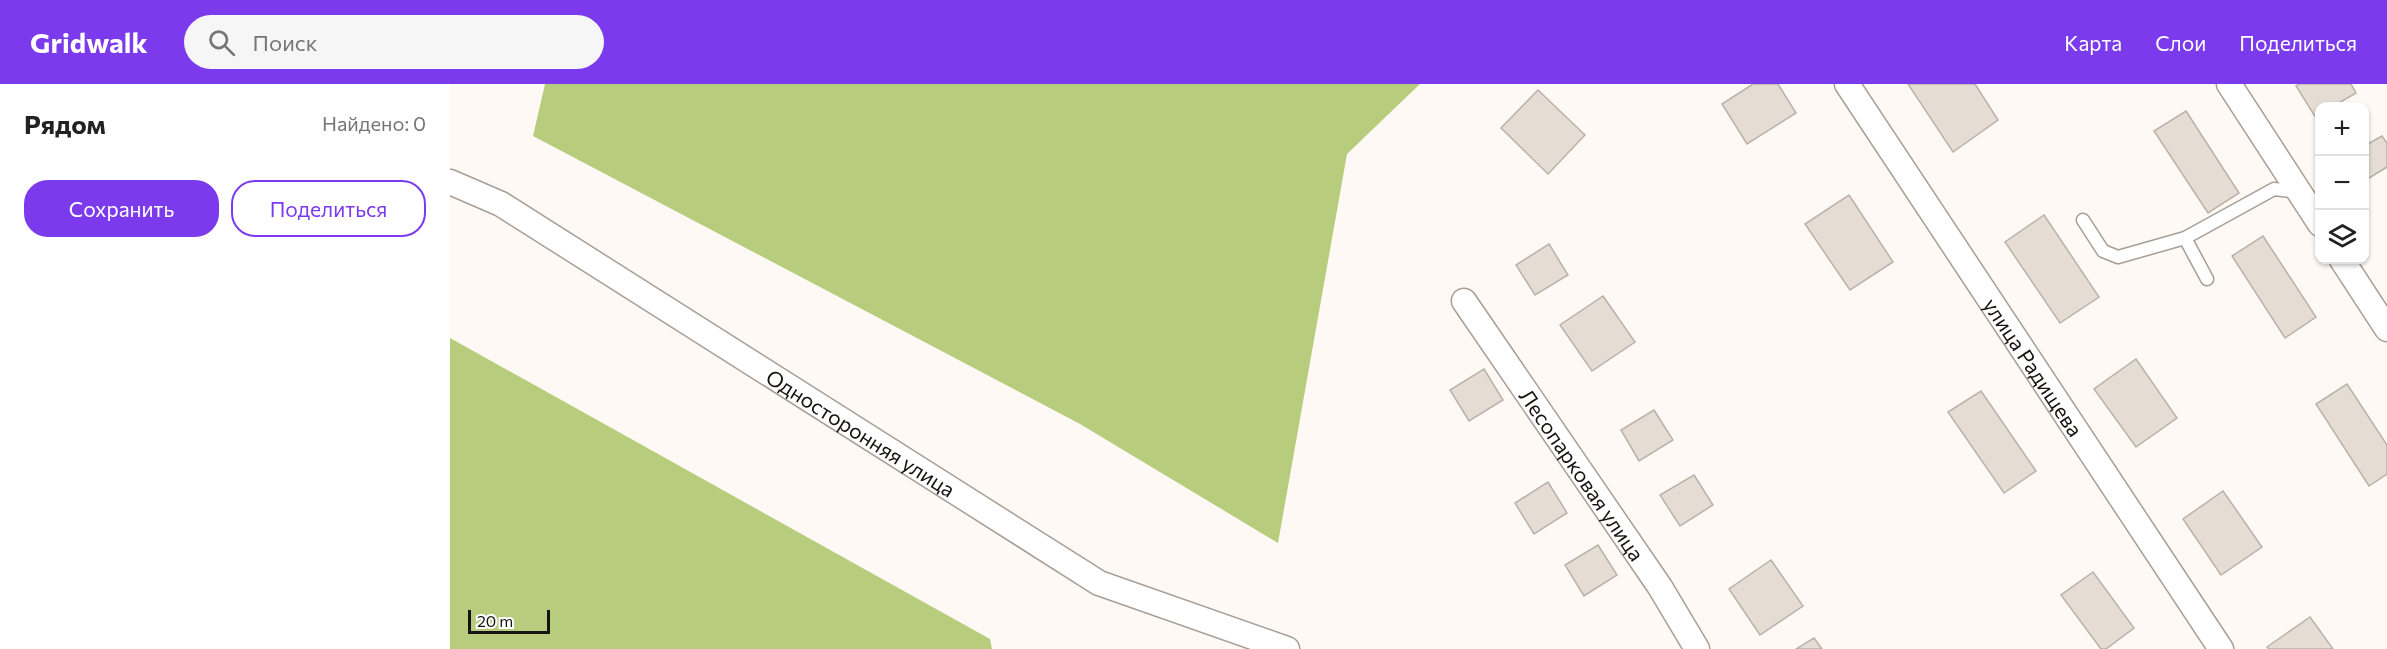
<!DOCTYPE html>
<html lang="ru">
<meta charset="utf-8">
<style>
:root{--surface:#fff;--page:#f6f6f6;--text:#222;--muted:#767676;--line:#e0e0e0;--accent:#7c3aed}
body{margin:0;font-family:Commissioner,sans-serif;background:var(--page);color:var(--text)}
.controls{position:absolute;right:18px;top:18px;display:grid;overflow:hidden;border-radius:12px;box-shadow:0 2px 4px #0004}
.controls button{width:54px;height:54px;display:grid;place-items:center;padding:0;border:0;border-bottom:2px solid var(--line);background:var(--surface);color:var(--text);font:30px sans-serif}
.scale{position:absolute;left:18px;bottom:15px;width:82px;box-sizing:border-box;padding-left:6px;border:3px solid #161310;border-top:0;font-size:16px;line-height:21px;white-space:nowrap;color:#161310;-webkit-text-stroke:4px #fff;paint-order:stroke}
.list{margin:0;padding:0;list-style:none}
h2{display:flex;justify-content:space-between;align-items:center;height:78px;margin:0;padding:0 24px;font-size:26px}
h2 small{font-size:20px;font-weight:400;color:var(--muted)}
.actions{display:flex;gap:12px;padding:18px 24px}
.actions a{flex:1;padding:14px 0;border:2px solid var(--accent);border-radius:24px;text-align:center;font-size:21px;color:var(--accent)}
.actions .main{background:var(--accent);color:#fff}
.icon{flex:none;width:33px;height:33px;fill:none;stroke:currentColor;stroke-width:2;stroke-linecap:round;stroke-linejoin:round}
.map{position:relative;flex:none;width:1937px;height:565px;overflow:hidden}
header{display:flex;align-items:center;gap:36px;box-sizing:border-box;height:84px;padding:0 30px;background:var(--accent);color:#fff}
header strong{font-size:28px}
nav{display:flex;gap:33px;margin-inline-start:auto;font-size:21px}
.search{width:420px;height:54px;background:var(--page);display:flex;align-items:center;gap:15px;box-sizing:border-box;padding:0 21px;border-radius:33px;color:var(--muted);font-size:22px}
main{display:flex}
aside{flex:1;background:var(--surface)}
.map>svg:first-child{display:block}
</style>
<header>
<strong>Gridwalk</strong>
<div class="search"><svg class="icon" aria-label="search" viewBox="0 0 24 24"><circle cx="10" cy="10" r="6"/><path d="M15 15l6 6"/></svg>Поиск</div>
<nav><a>Карта</a><a>Слои</a><a>Поделиться</a></nav>
</header>
<main>
<aside>
<h2>Рядом<small>Найдено: 0</small></h2>
<ul class="list">
</ul>
<div class="actions"><a class="main">Сохранить</a><a>Поделиться</a></div>
</aside>
<div class="map">
<svg width="1937" height="565" viewBox="0 0 1937 565">
<rect width="100%" height="100%" fill="#fef9f4"/>
<g fill="#b7cd7d">
<polygon points="95,0 970,0 897,70 828,459 630,340 83,52"/>
<polygon points="0,254 540,555 542,565 0,565"/>
</g>
<g fill="#e5ddd3" stroke="#bab2a9" stroke-width="1.5">
<polygon points="1303,0 1328,0 1346,29 1297,60 1272,20"/>
<polygon points="1458,0 1525,0 1548,36 1503,68"/>
<polygon points="1849,0 1901,0 1906,9 1884,22 1870,22 1870,32 1866,34 1846,2"/>
<polygon points="1088,6 1135,51 1098,90 1051,44"/>
<polygon points="1736,27 1789,109 1758,129 1704,47"/>
<polygon points="1932,52 1937,59 1937,83 1916,96 1914,92 1914,62"/>
<polygon points="1399,111 1443,178 1400,206 1355,140"/>
<polygon points="1594,131 1649,213 1610,239 1555,158"/>
<polygon points="1813,152 1866,233 1835,254 1782,172"/>
<polygon points="1099,160 1118,191 1085,211 1066,181"/>
<polygon points="1153,212 1185,258 1142,287 1110,241"/>
<polygon points="1686,275 1727,334 1686,363 1644,305"/>
<polygon points="1034,285 1053,316 1019,337 1000,306"/>
<polygon points="1897,300 1937,361 1937,390 1919,402 1866,320"/>
<polygon points="1531,307 1586,387 1554,409 1498,328"/>
<polygon points="1204,326 1223,356 1189,377 1171,346"/>
<polygon points="1244,391 1263,421 1230,442 1210,411"/>
<polygon points="1098,398 1117,429 1084,450 1065,419"/>
<polygon points="1773,407 1812,463 1771,491 1733,435"/>
<polygon points="1148,461 1167,491 1134,512 1115,481"/>
<polygon points="1321,476 1353,522 1310,551 1279,505"/>
<polygon points="1643,488 1684,544 1656,565 1651,565 1611,511"/>
<polygon points="1860,533 1883,565 1819,565 1817,563"/>
<polygon points="1364,554 1372,565 1346,565"/>
</g>
<g fill="none" stroke-linecap="round" stroke-linejoin="round">
<g stroke="#a79f96" stroke-width="15">
<g id="service">
<polyline points="1633,136 1653,167 1668,173 1735,154 1824,105 1848,108"/>
<polyline points="1735,154 1757,195"/>
</g>
</g>
<g stroke="#a79f96" stroke-width="27">
<g id="minor">
<path id="s1" d="M 1397,0 L 1771,565"/>
<polyline points="1779,0 1870,140"/>
<path id="s2" d="M 0,98 L 51,120 L 649,499 L 837,565"/>
<polyline points="1892,176 1937,245"/>
<path id="s3" d="M 1014,217 L 1210,503 L 1247,565"/>
</g>
</g>
<use href="#service" stroke="#fff" stroke-width="12"/>
<use href="#minor" stroke="#fff" stroke-width="24"/>
</g>
<g text-anchor="middle" dominant-baseline="central" stroke-width="4.5" stroke-linejoin="round" paint-order="stroke">
<g font-size="21" fill="#161310" stroke="#fff">
<text stroke="none"><textPath href="#s1" startOffset="339">улица Радищева</textPath></text>
<text stroke="none"><textPath href="#s2" startOffset="482">Односторонняя улица</textPath></text>
<text stroke="none"><textPath href="#s3" startOffset="210">Лесопарковая улица</textPath></text>
</g>
</g>
</svg>
<div class="controls">
<button>+</button>
<button>−</button>
<button><svg class="icon" aria-label="layers" viewBox="0 0 24 24"><path d="M12 4l9 5-9 5-9-5zM3 14l9 5 9-5"/></svg></button>
</div>
<div class="scale">20 m</div>
</div>
</main>
